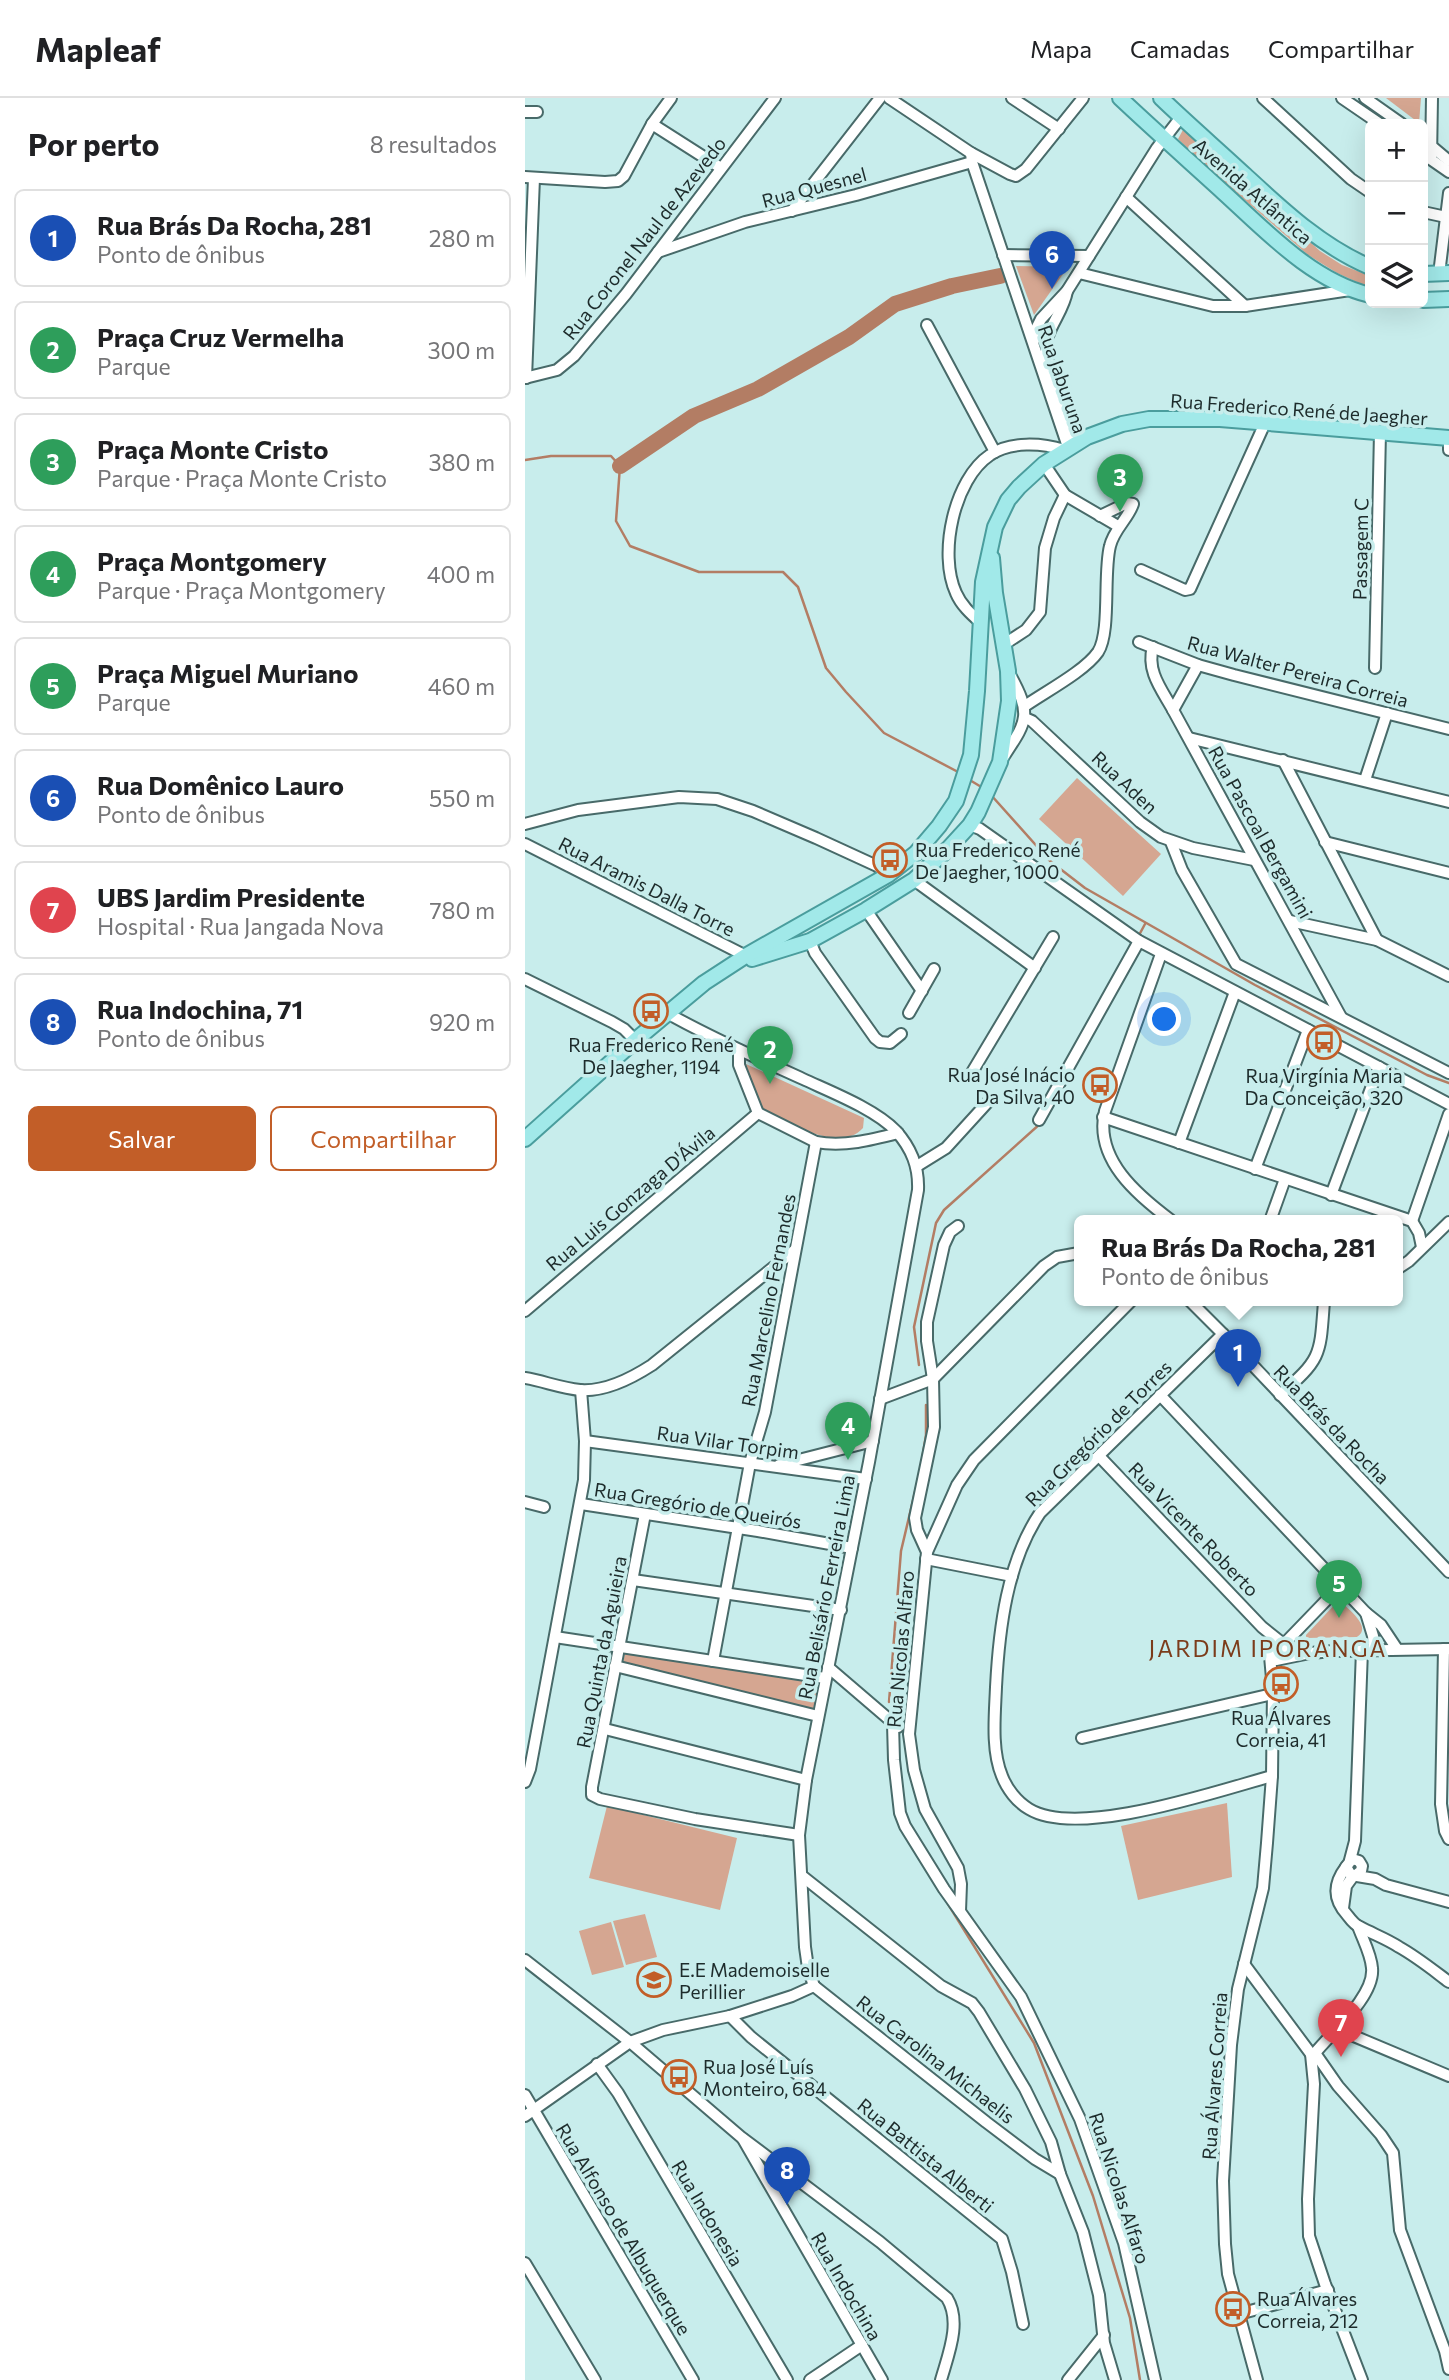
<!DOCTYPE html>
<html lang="pt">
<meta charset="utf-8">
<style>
:root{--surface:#fff;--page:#f6f6f6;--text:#202124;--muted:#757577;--line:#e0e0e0;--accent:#c25e28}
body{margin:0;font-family:Commissioner,sans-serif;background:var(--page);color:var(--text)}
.controls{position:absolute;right:21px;top:21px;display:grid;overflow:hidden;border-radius:10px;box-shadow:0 7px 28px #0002}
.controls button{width:63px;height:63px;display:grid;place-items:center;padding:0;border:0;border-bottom:2px solid var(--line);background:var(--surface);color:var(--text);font:35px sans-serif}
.you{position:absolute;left:640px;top:922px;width:24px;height:24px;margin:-18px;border:5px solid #fff;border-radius:50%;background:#1a73e8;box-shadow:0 0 0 10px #1a73e833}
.badge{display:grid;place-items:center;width:46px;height:46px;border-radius:50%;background:var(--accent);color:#fff;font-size:23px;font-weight:700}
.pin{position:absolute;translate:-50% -58px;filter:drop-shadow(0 2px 4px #0008)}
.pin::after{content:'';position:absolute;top:37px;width:24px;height:21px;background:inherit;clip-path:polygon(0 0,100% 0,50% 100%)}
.popup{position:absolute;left:549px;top:1117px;width:329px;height:91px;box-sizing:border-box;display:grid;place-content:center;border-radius:10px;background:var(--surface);filter:drop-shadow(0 2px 5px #0005);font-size:23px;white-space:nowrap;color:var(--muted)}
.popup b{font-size:26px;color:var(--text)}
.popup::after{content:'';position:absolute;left:50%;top:100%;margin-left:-14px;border:14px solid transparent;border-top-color:var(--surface)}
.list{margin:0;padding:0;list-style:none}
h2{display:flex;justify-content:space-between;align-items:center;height:91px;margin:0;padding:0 28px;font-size:30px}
h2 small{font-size:23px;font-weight:400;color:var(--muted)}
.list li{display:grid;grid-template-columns:46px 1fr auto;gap:21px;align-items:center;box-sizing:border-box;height:98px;margin:0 14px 14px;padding:0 14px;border:2px solid var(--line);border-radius:10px}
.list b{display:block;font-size:26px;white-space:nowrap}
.list p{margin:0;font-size:23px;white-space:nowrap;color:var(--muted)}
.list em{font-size:23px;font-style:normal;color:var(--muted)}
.actions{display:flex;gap:14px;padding:21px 28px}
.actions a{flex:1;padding:16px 0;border:2px solid var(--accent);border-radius:10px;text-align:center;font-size:24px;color:var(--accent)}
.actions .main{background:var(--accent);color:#fff}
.icon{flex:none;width:38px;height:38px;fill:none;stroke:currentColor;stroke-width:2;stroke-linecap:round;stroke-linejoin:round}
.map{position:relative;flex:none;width:924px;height:2282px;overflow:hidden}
header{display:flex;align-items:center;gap:42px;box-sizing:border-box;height:98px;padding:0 35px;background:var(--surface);border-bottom:2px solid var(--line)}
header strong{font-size:33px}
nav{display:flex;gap:38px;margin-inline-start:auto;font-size:24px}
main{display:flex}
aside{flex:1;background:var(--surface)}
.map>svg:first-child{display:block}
</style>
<header>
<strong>Mapleaf</strong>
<nav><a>Mapa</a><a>Camadas</a><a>Compartilhar</a></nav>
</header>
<main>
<aside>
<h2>Por perto<small>8 resultados</small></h2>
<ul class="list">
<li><span class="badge" style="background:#1a4fb4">1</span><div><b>Rua Brás Da Rocha, 281</b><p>Ponto de ônibus</p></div><em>280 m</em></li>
<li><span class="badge" style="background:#2e9e5b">2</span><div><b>Praça Cruz Vermelha</b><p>Parque</p></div><em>300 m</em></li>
<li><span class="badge" style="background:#2e9e5b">3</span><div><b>Praça Monte Cristo</b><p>Parque · Praça Monte Cristo</p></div><em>380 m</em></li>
<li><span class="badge" style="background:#2e9e5b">4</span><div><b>Praça Montgomery</b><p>Parque · Praça Montgomery</p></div><em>400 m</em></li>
<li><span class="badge" style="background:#2e9e5b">5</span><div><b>Praça Miguel Muriano</b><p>Parque</p></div><em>460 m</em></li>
<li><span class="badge" style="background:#1a4fb4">6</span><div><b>Rua Domênico Lauro</b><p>Ponto de ônibus</p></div><em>550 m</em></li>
<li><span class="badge" style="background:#e0444e">7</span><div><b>UBS Jardim Presidente</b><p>Hospital · Rua Jangada Nova</p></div><em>780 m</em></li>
<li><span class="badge" style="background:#1a4fb4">8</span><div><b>Rua Indochina, 71</b><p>Ponto de ônibus</p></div><em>920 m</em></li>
</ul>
<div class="actions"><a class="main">Salvar</a><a>Compartilhar</a></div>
</aside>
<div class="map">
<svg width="924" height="2282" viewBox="0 0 924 2282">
<rect width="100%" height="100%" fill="#c8edec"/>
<g fill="#d5a691">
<polygon points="861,0 896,0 894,25"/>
<polygon points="659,30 795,153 817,167 845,178 845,190 812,175 783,157 685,72 653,41"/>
<polygon points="491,168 543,169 509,217"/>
<polygon points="552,680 636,756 598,798 514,721"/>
<path d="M 221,966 L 339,1020 L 338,1030 C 319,1051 283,1034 263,1025 C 254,1021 245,1018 239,1012 C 229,1001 226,980 221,966 Z"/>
<path d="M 814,1502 C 823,1511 848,1529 832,1539 L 781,1540 L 781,1537 Z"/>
<polygon points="100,1554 293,1584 288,1613 183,1585 98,1567"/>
<polygon points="702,1705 707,1779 613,1802 596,1728"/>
<polygon points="82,1708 212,1740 195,1812 64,1780"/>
<polygon points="120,1816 132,1859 101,1867 88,1823"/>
<polygon points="86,1824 99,1869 67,1877 54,1833"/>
</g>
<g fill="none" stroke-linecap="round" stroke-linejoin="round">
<g stroke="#b37d64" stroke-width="2.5">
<polyline points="0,362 26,358 86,358 95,368 91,423 105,448 174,474 258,474 273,489 301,570 321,594 359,635 435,675"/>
<polyline points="443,681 458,690"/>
<polyline points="466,697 525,763 560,790 730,887 902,977 924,985"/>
<polyline points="613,839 620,826"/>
<polyline points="394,1267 389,1229 411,1125 419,1112 516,1025"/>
<polyline points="396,1368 401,1337 401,1307"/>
<polyline points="364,1604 376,1453 394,1377"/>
<polyline points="423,1806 509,1945 568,2098 605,2220 615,2282"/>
</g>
<polyline stroke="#b37d64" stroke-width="16" points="95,368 169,318 233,291 324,239 370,206 427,188 475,178"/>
<g stroke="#486a69" stroke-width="14">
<g id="minor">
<polyline points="364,0 446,55 485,76 491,78 501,71 558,0"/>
<polyline points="487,0 534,31"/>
<polyline points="738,0 826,81 845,94"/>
<polyline points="817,0 855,26"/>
<polyline points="840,0 877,26"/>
<polyline points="0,14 12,14"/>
<polyline points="127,26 196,70"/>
<polyline points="898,41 924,63"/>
<polyline points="898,56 924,74"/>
<polyline points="906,61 907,0"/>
<polyline points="447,64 543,349"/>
<polyline points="0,79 80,84 93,83 99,78 127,26 146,0"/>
<polyline points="601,99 720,208"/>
<polyline points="267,113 355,0"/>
<polyline points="898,114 921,119"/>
<polyline points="133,154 220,124 331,97 447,64 446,55"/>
<polyline points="478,157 564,158"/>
<polyline points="554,175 688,208 720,208 825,192"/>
<polyline points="914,176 924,95"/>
<path d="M 542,193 C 538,217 518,232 521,257 L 551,345"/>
<polyline points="402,227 470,354"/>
<polyline points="509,243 510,233 516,221 542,193 632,50 656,19"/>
<polyline points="0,280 32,272 49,258 101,196 250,0"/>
<polyline points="1,280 9,80"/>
<polyline points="924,340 924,352"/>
<polyline points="519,366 540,397 593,428"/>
<polyline points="616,472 660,492 665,491 740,325"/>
<path d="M 455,524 C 446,516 436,507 431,495 C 413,456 429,381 465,357 C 485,343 517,345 539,352"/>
<polyline points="614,544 673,567 709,577 924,631"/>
<polyline points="478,547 501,532 515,514 520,450 529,420 540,397"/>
<path d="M 628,549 C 621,573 637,592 648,612"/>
<polyline points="673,567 648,612 816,919"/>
<polyline points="850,570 855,334"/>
<path d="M 500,608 C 520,594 560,573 573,554 C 586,534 578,475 585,448 C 589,431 603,421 608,406 L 602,405 L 575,418"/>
<polyline points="500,620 507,623 615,724 636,739 668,750 729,762"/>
<polyline points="664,640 924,704"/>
<path d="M 477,661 C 502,623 508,618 484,575"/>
<polyline points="758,662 852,842"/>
<polyline points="840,682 862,615"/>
<polyline points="0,726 53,712 154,699 192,701 228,713 291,740 352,768 363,777"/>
<polyline points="445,727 455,731 614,843 924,1006"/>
<polyline points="646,744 657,772 711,866 924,975"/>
<polyline points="800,744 924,775"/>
<polyline points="0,746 225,860"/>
<polyline points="389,782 510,870"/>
<polyline points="341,812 397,893"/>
<polyline points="765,823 852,842 924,878"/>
<polyline points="285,843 290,855 350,940 355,944 365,945 376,936"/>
<path d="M 636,856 L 580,1013 C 569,1061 612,1097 647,1123"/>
<polyline points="0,881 87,924 99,931 110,942"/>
<path d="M 142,915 C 186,940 232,960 278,981 C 306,994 350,1011 371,1033 C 387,1051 394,1069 393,1092 L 344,1364 L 281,1682 L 274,1737 L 280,1849 L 283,1870 L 289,1888"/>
<polyline points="384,915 409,871"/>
<path d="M 214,952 L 214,967 L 233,1015 L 291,1044 C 319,1049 346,1042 373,1035"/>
<polyline points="446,976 528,839"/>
<polyline points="578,1019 887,1123 894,1135 897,1149"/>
<polyline points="514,1022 614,843"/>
<polyline points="654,1045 710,894"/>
<polyline points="392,1068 421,1050 462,1005"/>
<polyline points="730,1071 783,932"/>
<polyline points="806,1097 854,969"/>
<polyline points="745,1123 760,1081"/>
<polyline points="887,1123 924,1016"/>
<polyline points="433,1128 425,1134 419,1147 402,1224 402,1243 408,1281 409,1329 390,1420 392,1432 402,1454 384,1636 389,1672 400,1711 433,1770 436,1786 435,1813"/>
<polyline points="872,1171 884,1163 924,1124"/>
<polyline points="665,1203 698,1236 924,1474"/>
<polyline points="0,1213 233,1015"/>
<path d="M 698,1236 L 515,1415 C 482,1464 474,1531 471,1589 C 470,1616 466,1652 477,1678 C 482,1691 492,1704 504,1711 C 553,1741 692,1693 747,1678"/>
<path d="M 0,1280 C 18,1283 36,1290 55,1292 C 80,1294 107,1280 127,1267 L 270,1152"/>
<polyline points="635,1297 841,1515 856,1527 872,1551"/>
<path d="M 755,1297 C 797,1260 795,1258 799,1203"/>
<polyline points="355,1301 408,1281 519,1168 532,1159 554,1155"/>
<polyline points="60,1343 341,1381"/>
<polyline points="574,1358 737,1529 757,1545"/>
<polyline points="254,1367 348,1343"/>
<polyline points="0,1404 19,1409"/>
<polyline points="56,1406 233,1433 327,1450"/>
<polyline points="120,1416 67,1689 67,1697 75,1701 170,1721 274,1737"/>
<polyline points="402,1454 432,1387 449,1362 606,1203"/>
<polyline points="401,1461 487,1478"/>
<polyline points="108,1482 316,1512"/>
<polyline points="841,1515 848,1538 849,1552"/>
<polyline points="30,1539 300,1580"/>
<polyline points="759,1546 816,1487"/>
<polyline points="919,1551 916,1706 920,1733 924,1741"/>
<polyline points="759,1560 762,1551 759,1546 754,1544 747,1546 744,1556 751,1562 785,1555 809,1553 924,1551"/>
<polyline points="188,1563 225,1365 240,1314 291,1044"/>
<polyline points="90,1568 293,1618"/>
<polyline points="303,1569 373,1629"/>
<polyline points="368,1626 369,1662 375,1715 380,1728 419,1791 496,1899 555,2021 599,2145 630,2282"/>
<polyline points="80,1631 281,1682"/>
<polyline points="557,1640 747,1596"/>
<polyline points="0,1684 5,1671 59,1382 60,1343 56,1292"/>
<polyline points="825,1762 830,1743 837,1552"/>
<path d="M 821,1769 C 808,1786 808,1802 823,1818 C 826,1822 830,1827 835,1829 C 848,1836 862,1841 874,1849 C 892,1859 908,1872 924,1884"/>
<polyline points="831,1777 836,1773 837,1768 834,1763 827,1761 821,1769 826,1777 850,1781 861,1787 924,1804"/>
<polyline points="277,1778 416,1888 447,1905 454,1914 500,1991 526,2044 535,2076 558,2134 574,2197 579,2245 590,2282"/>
<polyline points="818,1810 821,1788 829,1777"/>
<path d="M 0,1862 L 105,1944 L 216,2039 L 355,2144 L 422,2200 C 437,2224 423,2257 416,2282"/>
<polyline points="719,1866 786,1956 790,1955 813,1988 856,2037 868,2055 875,2132 920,2253 924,2271"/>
<polyline points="289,1888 461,2024 510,2061 535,2076"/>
<polyline points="205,1918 226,1939 477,2141 487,2174 498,2226"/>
<polyline points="812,1931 924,1978"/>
<path d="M 790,1955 C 807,1934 850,1898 847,1870 C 846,1856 838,1842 833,1828"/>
<polyline points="786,1956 789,1986 783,2101 784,2138 800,2186 837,2282"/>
<polyline points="72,1966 93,1995 262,2282"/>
<polyline points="0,1997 168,2282"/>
<polyline points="0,2018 105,1944 138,1932 205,1918 267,1898 289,1888"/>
<polyline points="218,2041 357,2282"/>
<polyline points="0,2165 70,2282"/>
<polyline points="714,2216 803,2192"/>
<polyline points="285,2282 337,2247"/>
<polyline points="543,2282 579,2237"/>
<polyline points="732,2282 703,2176 700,2146 698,2083 706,1947 713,1891 738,1790 742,1745 747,1678 748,1592 745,1558"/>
</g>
</g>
<g stroke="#4a9d9d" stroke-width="18">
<g id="major">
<path d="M 595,0 C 629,32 664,63 698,94 C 741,133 787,183 845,197"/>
<path d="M 636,0 C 663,26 692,51 720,77 C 758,112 796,148 845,169"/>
<polyline points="898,176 924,175"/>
<polyline points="898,202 924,201"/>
<polyline points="227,861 285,843 341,812 389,782 423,751 445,727 453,714 475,664 484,603 483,573 470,495 467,460"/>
<polyline points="0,1041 113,940 179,885 222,857 363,777 391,755 414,728 431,703 446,657 452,593 458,484 470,429 483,402 494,389 519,366 562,339 597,326 624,321 695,321 924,340"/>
</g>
</g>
<use href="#minor" stroke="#fff" stroke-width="10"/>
<use href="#major" stroke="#a1e9e9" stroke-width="14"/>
</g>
<defs>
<g id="bus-ring" transform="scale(1.75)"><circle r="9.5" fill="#c8edec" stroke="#c25e28" stroke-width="1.5"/><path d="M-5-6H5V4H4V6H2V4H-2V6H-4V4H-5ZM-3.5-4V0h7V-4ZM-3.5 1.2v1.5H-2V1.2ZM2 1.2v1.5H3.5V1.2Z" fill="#c25e28"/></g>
<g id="school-ring" transform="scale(1.75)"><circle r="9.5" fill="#c8edec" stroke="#c25e28" stroke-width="1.5"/><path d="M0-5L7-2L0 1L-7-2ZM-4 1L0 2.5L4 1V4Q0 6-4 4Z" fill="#c25e28"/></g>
</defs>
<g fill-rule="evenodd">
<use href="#bus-ring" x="365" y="762"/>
<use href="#bus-ring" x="126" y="913"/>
<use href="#bus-ring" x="799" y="944"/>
<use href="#bus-ring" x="575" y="987"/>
<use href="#bus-ring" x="756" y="1586"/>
<use href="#school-ring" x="129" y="1882"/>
<use href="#bus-ring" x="154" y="1979"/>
<use href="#bus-ring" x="708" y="2211"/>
</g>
<g text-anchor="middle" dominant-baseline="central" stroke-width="7" stroke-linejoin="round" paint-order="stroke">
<g font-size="19" fill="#1d2b2b" stroke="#c8edec">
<text transform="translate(289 89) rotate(-15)">Rua Quesnel</text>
<text transform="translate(728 93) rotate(41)">Avenida Atlântica</text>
<text transform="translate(119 140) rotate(-52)">Rua Coronel Naul de Azevedo</text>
<text transform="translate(538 281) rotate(71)">Rua Jaburuna</text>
<text transform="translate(774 311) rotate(4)">Rua Frederico René de Jaegher</text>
<text transform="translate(835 451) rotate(-89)">Passagem C</text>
<text transform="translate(773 573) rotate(15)">Rua Walter Pereira Correia</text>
<text transform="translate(600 684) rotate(43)">Rua Aden</text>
<text transform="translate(736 734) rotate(61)">Rua Pascoal Bergamini</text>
<text transform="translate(122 788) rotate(27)">Rua Aramis Dalla Torre</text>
<text transform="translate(105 1100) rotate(-40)">Rua Luis Gonzaga D'Ávila</text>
<text transform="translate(243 1202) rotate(-79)">Rua Marcelino Fernandes</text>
<text transform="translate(807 1326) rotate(46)">Rua Brás da Rocha</text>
<text transform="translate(573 1335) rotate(-45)">Rua Gregório de Torres</text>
<text transform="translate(203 1344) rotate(8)">Rua Vilar Torpim</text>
<text transform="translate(173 1407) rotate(9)">Rua Gregório de Queirós</text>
<text transform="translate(669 1431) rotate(46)">Rua Vicente Roberto</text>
<text transform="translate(301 1489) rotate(-79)">Rua Belisário Ferreira Lima</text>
<text transform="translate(375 1551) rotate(-85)">Rua Nicolas Alfaro</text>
<text transform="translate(76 1554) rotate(-79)">Rua Quinta da Aguieira</text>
<text transform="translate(411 1961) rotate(38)">Rua Carolina Michaelis</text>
<text transform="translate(689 1978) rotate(-86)">Rua Álvares Correia</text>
<text transform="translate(401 2057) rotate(39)">Rua Battista Alberti</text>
<text transform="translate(595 2090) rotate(72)">Rua Nicolas Alfaro</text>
<text transform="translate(183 2115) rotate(59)">Rua Indonesia</text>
<text transform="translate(99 2131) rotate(59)">Rua Alfonso de Albuquerque</text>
<text transform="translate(322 2188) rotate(60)">Rua Indochina</text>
</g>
<g font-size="19" fill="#1d2b2b" stroke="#c8edec" text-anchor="start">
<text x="390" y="751">Rua Frederico René<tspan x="390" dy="22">De Jaegher, 1000</tspan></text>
<text x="126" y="946" text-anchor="middle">Rua Frederico René<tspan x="126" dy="22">De Jaegher, 1194</tspan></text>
<text x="550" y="976" text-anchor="end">Rua José Inácio<tspan x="550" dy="22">Da Silva, 40</tspan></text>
<text x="799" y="977" text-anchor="middle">Rua Virgínia Maria<tspan x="799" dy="22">Da Conceição, 320</tspan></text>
<text x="756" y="1619" text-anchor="middle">Rua Álvares<tspan x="756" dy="22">Correia, 41</tspan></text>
<text x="154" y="1871">E.E Mademoiselle<tspan x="154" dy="22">Perillier</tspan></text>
<text x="178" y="1968">Rua José Luís<tspan x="178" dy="22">Monteiro, 684</tspan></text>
<text x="732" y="2200">Rua Álvares<tspan x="732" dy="22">Correia, 212</tspan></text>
</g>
<g font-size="23" letter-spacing="2" fill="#7c3c1b" stroke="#c8edec">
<text x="743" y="1550">JARDIM IPORANGA</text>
</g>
</g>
</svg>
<div class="controls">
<button>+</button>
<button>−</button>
<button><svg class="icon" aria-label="layers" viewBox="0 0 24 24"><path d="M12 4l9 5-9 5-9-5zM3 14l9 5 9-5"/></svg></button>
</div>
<div class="you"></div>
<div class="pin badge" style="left:713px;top:1289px;background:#1a4fb4">1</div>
<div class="popup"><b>Rua Brás Da Rocha, 281</b>Ponto de ônibus</div>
<div class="pin badge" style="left:245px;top:986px;background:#2e9e5b">2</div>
<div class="pin badge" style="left:595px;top:414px;background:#2e9e5b">3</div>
<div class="pin badge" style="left:323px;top:1362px;background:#2e9e5b">4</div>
<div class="pin badge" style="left:814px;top:1520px;background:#2e9e5b">5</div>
<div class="pin badge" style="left:527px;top:191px;background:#1a4fb4">6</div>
<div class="pin badge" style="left:816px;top:1959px;background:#e0444e">7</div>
<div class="pin badge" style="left:262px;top:2107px;background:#1a4fb4">8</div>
</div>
</main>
